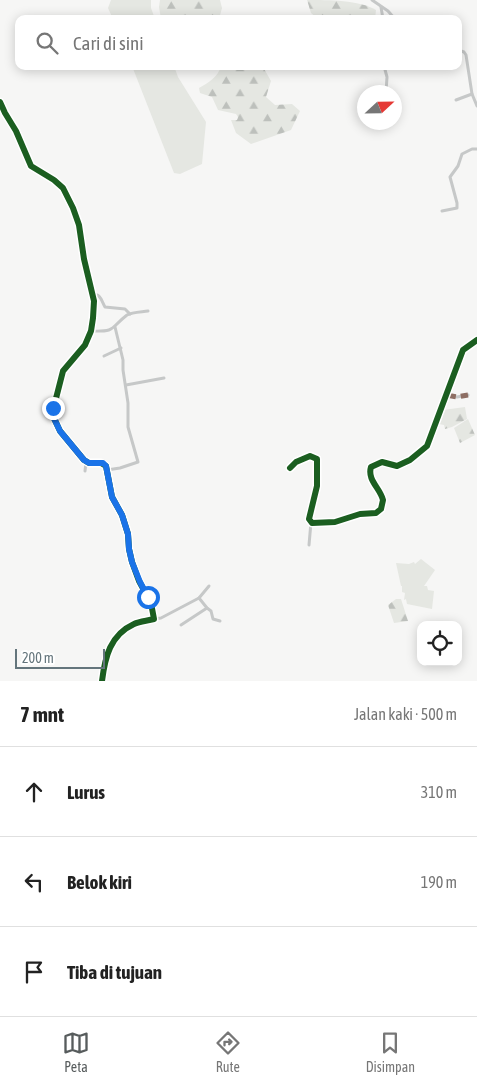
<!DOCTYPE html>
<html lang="id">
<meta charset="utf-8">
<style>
:root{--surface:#fff;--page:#f2f2f2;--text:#222;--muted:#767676;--line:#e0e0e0;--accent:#575c5d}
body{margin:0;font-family:"Asap Condensed",sans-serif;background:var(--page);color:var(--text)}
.controls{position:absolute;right:15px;bottom:15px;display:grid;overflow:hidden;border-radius:10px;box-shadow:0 2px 12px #0003}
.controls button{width:45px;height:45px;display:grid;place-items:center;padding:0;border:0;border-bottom:1px solid var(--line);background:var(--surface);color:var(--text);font:25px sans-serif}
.compass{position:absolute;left:357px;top:85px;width:45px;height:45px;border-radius:50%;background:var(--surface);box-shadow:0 2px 12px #0003;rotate:68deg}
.scale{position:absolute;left:15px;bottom:12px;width:90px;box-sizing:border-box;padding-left:5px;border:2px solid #64757c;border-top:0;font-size:14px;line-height:18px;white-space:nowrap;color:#64757c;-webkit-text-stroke:4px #fff;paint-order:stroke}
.stop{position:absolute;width:15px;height:15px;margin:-11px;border:4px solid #1a73e8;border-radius:50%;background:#fff}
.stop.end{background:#1a73e8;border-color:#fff;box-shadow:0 1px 5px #0008}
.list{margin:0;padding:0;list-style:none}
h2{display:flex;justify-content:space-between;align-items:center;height:65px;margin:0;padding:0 20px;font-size:21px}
h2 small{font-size:16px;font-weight:400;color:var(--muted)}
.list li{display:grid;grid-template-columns:32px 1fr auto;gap:15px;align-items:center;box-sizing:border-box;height:90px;padding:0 20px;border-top:1px solid var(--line)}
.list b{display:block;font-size:19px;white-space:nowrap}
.list em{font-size:16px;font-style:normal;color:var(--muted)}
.icon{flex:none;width:28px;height:28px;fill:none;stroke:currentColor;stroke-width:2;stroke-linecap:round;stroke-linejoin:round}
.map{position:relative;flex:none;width:477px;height:681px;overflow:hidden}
.search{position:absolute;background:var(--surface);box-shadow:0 2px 12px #0003;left:15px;right:15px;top:15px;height:55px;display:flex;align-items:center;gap:12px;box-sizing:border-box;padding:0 18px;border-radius:10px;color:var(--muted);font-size:19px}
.sheet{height:335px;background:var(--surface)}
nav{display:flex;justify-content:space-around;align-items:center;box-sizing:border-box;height:70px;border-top:1px solid var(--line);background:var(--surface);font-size:14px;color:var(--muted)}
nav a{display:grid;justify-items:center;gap:2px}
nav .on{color:var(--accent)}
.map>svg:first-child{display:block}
</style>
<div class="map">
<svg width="477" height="681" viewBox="0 0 477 681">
<defs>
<pattern id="forest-firs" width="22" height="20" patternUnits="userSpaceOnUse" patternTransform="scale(1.25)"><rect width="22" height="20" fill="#e5e7e2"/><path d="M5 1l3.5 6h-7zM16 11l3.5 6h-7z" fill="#bdc0bc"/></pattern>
</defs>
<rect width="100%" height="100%" fill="#f6f6f5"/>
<g fill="#e5e7e2">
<polygon points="111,0 151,0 151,8 155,19 113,19 108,8"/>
<polygon points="132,66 174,66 178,77 206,122 202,164 180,174 174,173"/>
<polygon points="421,559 435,570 424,586 427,586 428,590 434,591 432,609 407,604 406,599 404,600 405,593 402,592 402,586 401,586 396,563 409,564 414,562 415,564"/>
</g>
<g fill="url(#forest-firs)">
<polygon points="160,0 220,0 222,8 219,19 161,19 159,7"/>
<path d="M 307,0 C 329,0 359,0 376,10 L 375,19 L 318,19 L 311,13 Z"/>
<path d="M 221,66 L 263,67 L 271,81 L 266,97 L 275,105 L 292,104 L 300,111 L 291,130 L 251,144 L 236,133 L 231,120 L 237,120 L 238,117 L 236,114 L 218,110 L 212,97 L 200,93 L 199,88 C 208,83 218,77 221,66 Z"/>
<polygon points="465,407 467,419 452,427 445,429 444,425 439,424 443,410"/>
<polygon points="468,419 475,435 460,443 454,428"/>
<polygon points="396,599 401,599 408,621 394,623 388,605"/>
</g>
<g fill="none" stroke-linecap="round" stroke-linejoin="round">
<g stroke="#c6c8c8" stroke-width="3">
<polyline points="372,0 388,11 395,19"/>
<polyline points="381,7 383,19"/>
<polyline points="458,50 464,52 466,55 472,94 477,106"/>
<polyline points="384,66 387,77 386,92"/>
<polyline points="456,100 472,94"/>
<path d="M 0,102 L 5,113 L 16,131 L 31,166 L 54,180 L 63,188 L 73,208 L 79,225 L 84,259 L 94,301 L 93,318 L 91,331 L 85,345 L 63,371 L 52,414 L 60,431 L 84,460 L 89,463 L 101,463 L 106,466 L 112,497 L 122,515 L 128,534 L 129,549 L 132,562 L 139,581 L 151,603 L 154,619 C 147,621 140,621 134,624 C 110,635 105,657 102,681"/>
<polyline points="442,211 457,208 457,203 450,177 458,166 462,154 472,149 477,149"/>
<path d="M 92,294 C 101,294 101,300 105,307 L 125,309 L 130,314"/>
<path d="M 91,331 C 117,332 110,328 127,315 C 132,312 142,312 148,311"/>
<polyline points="104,356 121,348"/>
<polyline points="126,385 164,378"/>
<polyline points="446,395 457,397 468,395"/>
<path d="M 290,468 L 296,462 L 310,456 L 317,459 L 317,486 L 309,519 L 312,523 L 335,522 L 360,514 L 376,513 L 381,509 L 383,500 C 380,488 367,480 371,467 L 382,462 L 397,466 L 410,460 L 427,446 L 463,350 L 477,340"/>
<polyline points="107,470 120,468 138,462 128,427 128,403 123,370 123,360 115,327"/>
<polyline points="85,471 86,462"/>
<polyline points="309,545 311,522"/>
<polyline points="199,598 207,608 211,611 213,619 220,621"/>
<polyline points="154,619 161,618 199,598 209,586"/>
<polyline points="181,625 207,608"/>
</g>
<polyline stroke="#8d6e63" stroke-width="5" stroke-dasharray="10 5" stroke-linecap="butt" points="446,395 457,397 468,395"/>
<g stroke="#fff" stroke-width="9">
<g id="cycleway">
<path d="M 0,102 L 5,113 L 16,131 L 31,166 L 54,180 L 63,188 L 73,208 L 79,225 L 84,259 L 94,301 L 93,318 L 91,331 L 85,345 L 63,371 L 52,414 L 60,431 L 84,460 L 89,463 L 101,463 L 106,466 L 112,497 L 122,515 L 128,534 L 129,549 L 132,562 L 139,581 L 151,603 L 154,619 C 147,621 140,621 134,624 C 110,635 105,657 102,681"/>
<path d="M 290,468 L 296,462 L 310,456 L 317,459 L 317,486 L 309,519 L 312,523 L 335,522 L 360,514 L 376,513 L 381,509 L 383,500 C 380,488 367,480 371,467 L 382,462 L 397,466 L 410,460 L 427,446 L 463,350 L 477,340"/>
</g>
</g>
<use href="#cycleway" stroke="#1b5e20" stroke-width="6"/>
</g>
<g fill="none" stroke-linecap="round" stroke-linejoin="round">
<polyline stroke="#1a73e8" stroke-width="6" points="53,408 52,414 60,431 84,460 89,463 103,463 106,466 112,497 122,515 128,534 129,549 132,562 140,582 148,597"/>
</g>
</svg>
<div class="controls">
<button><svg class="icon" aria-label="locate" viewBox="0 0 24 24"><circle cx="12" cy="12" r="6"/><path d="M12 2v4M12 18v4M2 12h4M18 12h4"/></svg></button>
</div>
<svg class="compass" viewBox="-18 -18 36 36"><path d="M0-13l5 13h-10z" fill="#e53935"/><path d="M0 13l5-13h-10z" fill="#767676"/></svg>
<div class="scale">200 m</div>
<div class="stop" style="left:148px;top:597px"></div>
<div class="stop end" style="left:53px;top:408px"></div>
<div class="search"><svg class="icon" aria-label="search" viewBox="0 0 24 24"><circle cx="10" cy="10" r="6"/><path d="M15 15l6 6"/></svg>Cari di sini</div>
</div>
<section class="sheet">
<h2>7 mnt<small>Jalan kaki · 500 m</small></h2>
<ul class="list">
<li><svg class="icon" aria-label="ahead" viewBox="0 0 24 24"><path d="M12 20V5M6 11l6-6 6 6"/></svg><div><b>Lurus</b></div><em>310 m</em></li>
<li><svg class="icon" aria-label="left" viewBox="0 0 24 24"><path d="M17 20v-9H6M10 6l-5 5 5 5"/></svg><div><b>Belok kiri</b></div><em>190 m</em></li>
<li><svg class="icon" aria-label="arrive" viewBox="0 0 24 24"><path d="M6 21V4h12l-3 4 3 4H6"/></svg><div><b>Tiba di tujuan</b></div></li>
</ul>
</section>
<nav>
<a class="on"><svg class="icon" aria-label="map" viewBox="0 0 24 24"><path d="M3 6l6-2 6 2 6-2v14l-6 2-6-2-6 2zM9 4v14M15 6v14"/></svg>Peta</a>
<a><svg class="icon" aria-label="directions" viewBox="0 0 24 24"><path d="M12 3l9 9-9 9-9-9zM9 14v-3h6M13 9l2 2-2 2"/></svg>Rute</a>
<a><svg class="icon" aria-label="saved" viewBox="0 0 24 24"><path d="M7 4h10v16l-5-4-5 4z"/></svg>Disimpan</a>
</nav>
